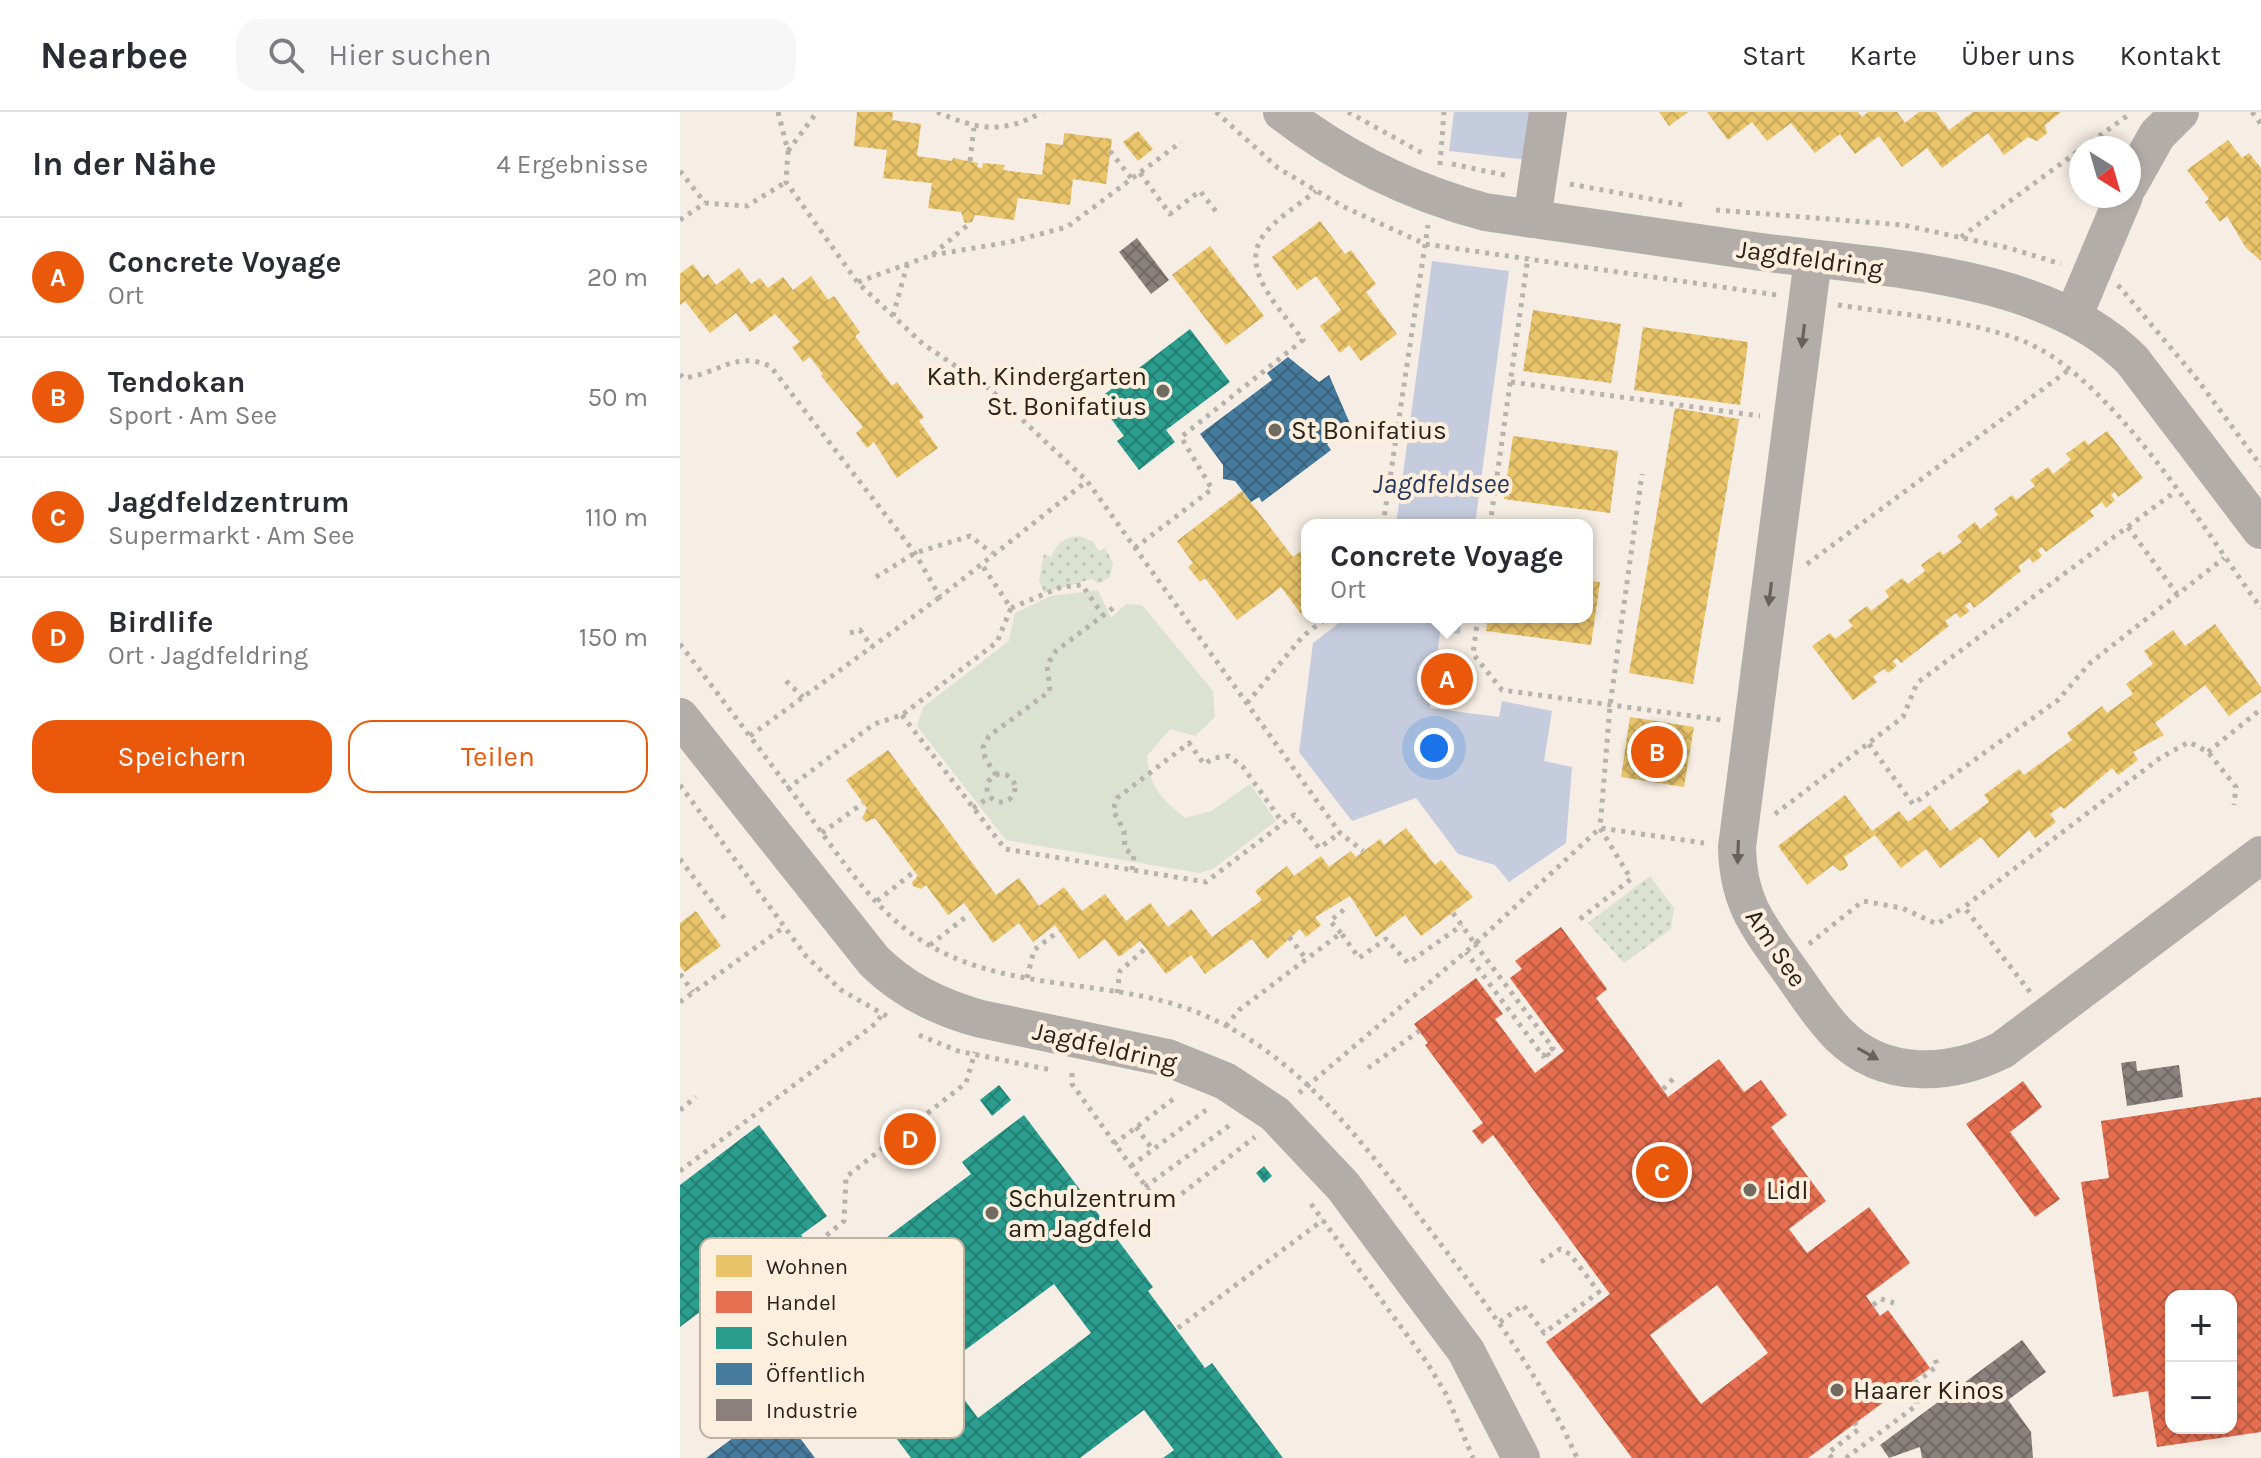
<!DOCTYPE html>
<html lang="de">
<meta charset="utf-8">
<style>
:root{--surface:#fff;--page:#f7f7f7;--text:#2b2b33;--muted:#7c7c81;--line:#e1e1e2;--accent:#ea580c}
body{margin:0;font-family:Karla,sans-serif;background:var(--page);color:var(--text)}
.controls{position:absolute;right:24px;bottom:24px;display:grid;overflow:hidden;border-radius:16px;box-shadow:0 4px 12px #0003}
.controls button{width:72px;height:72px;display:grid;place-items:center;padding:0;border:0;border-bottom:2px solid var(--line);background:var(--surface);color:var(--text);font:40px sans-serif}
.compass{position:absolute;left:1389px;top:24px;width:72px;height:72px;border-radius:50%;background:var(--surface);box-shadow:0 4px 12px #0003;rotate:143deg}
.you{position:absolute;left:754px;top:636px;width:28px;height:28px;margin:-20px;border:6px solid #fff;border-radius:50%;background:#1a73e8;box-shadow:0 0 0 12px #1a73e833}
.badge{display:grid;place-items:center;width:52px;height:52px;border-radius:50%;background:var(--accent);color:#fff;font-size:26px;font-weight:700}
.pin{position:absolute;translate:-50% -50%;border:4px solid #fff;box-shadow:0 2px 8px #0006}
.popup{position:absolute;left:621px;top:407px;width:292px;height:104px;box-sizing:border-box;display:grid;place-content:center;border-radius:16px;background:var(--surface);filter:drop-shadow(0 2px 6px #0005);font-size:26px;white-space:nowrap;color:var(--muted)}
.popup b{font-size:30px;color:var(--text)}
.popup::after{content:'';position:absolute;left:50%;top:100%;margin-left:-16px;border:16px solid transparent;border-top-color:var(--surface)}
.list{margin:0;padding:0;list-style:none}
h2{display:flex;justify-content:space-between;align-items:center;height:104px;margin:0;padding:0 32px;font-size:34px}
h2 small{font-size:26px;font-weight:400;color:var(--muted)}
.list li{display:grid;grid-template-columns:52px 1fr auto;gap:24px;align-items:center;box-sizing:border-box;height:120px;padding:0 32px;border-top:2px solid var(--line)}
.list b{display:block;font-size:30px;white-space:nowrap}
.list p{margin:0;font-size:26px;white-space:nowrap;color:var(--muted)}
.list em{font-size:26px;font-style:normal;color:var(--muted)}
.actions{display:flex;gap:16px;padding:24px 32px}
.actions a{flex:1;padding:18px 0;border:2px solid var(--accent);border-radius:24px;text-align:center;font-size:28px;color:var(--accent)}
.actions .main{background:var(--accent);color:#fff}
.icon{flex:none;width:44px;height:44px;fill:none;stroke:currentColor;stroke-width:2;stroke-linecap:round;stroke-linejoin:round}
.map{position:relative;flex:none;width:1581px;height:1346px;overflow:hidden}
header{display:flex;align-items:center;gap:48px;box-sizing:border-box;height:112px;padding:0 40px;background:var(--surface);border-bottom:2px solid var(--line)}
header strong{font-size:38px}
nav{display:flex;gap:44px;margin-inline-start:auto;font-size:28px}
.search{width:560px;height:72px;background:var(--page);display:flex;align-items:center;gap:20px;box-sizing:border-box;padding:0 28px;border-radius:24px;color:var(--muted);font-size:30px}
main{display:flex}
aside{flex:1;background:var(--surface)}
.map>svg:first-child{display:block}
</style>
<header>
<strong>Nearbee</strong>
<div class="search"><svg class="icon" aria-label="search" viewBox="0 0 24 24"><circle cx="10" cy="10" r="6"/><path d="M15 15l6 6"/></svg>Hier suchen</div>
<nav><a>Start</a><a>Karte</a><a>Über uns</a><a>Kontakt</a></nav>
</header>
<main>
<aside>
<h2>In der Nähe<small>4 Ergebnisse</small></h2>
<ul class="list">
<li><span class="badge">A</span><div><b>Concrete Voyage</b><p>Ort</p></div><em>20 m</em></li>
<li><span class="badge">B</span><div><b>Tendokan</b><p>Sport · Am See</p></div><em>50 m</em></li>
<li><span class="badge">C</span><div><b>Jagdfeldzentrum</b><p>Supermarkt · Am See</p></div><em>110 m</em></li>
<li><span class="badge">D</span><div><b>Birdlife</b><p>Ort · Jagdfeldring</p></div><em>150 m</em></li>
</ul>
<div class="actions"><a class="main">Speichern</a><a>Teilen</a></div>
</aside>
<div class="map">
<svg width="1581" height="1346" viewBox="0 0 1581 1346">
<defs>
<pattern id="park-dots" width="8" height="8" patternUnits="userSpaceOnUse" patternTransform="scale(2)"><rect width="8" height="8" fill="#dbe2d2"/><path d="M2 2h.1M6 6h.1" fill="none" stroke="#bcc2b4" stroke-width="1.8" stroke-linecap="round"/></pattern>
<pattern id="homes-cross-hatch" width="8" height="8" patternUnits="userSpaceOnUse" patternTransform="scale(2)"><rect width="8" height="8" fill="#e9c46a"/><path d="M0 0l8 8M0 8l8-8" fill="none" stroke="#c8a85b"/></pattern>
<pattern id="shops-cross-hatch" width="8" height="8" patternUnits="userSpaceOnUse" patternTransform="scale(2)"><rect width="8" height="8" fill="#e76f51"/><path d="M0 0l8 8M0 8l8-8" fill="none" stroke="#bb5b42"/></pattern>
<pattern id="schools-cross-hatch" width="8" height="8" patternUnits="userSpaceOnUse" patternTransform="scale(2)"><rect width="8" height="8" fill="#2a9d8f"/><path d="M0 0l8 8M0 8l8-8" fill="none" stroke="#248074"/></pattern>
<pattern id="public-cross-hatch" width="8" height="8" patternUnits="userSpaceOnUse" patternTransform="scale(2)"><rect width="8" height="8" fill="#457b9d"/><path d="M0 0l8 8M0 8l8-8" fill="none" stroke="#3a647f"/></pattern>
<pattern id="industry-cross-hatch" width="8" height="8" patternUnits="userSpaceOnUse" patternTransform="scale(2)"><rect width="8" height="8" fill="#8a817c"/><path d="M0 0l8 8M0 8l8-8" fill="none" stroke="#716965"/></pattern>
</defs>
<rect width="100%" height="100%" fill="#f6eee4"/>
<path fill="#dbe2d2" d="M 418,478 L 431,506 L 446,492 L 462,493 L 533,579 L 535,605 L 515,624 L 490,617 L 467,644 C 471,678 480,685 505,706 L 531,699 L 570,672 L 596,709 L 533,757 L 519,761 L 326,728 L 237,614 L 243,595 L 329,529 L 335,501 L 371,484 Z"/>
<g fill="url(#park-dots)">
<path d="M 400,424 L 413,430 L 419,439 L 425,436 L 433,451 L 430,465 L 418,472 L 412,467 L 364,481 L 359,468 L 364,442 L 371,445 C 378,430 384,425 400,424 Z"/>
<polygon points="970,764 994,796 991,817 944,851 908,811"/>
</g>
<g fill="#c5ccdd">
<polygon points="774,0 855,0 848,48 769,39"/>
<polygon points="752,149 829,159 795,413 716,413"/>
<polygon points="667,505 782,505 780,522 760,520 750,596 819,605 822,589 872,599 864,649 892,655 886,731 829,770 815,753 778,742 736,686 672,709 619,640 633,531"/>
</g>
<g fill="url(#homes-cross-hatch)">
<polygon points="177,0 213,0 212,8 241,12 237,44 272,49 273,46 298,51 297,55 302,56 303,51 325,53 323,58 362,63 366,31 383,33 384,21 432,27 426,72 393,67 390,93 338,86 334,108 295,103 292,110 285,111 281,100 248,96 252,71 203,66 207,38 174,34"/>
<polygon points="979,0 1008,0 989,14"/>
<polygon points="1027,0 1178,0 1182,5 1188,0 1217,0 1225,11 1239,0 1256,0 1269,18 1293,0 1381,0 1365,13 1367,21 1357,29 1348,25 1324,43 1308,21 1262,56 1247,36 1222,55 1199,24 1175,42 1160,22 1135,41 1111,11 1087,29 1072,10 1048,28"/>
<polygon points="458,19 473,37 458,49 443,30"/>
<polygon points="1548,28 1562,46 1569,41 1581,56 1581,149 1566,136 1547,104 1540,110 1525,90 1529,87 1507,58"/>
<polygon points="640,109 665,142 671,138 696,172 686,180 717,222 681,249 669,233 660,241 640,214 661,198 636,164 617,178 592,145"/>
<polygon points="530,134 584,204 546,233 492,163"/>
<polygon points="13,152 23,166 28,162 36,173 59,156 71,172 80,166 88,176 103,165 113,178 131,164 148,188 154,184 180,220 175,224 212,274 217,270 244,305 239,309 258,336 217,366 194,330 187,336 176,321 183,315 141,264 143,262 130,245 123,250 112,235 120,230 95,202 70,220 56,201 30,221 5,189 0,193 0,162"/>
<polygon points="853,198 941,212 931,271 843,259"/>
<polygon points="963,215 1068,230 1060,293 954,278"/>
<polygon points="995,296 1059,307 1013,572 949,561"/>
<polygon points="1427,319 1463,366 1438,385 1435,380 1431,383 1435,388 1426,396 1422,390 1410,399 1414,404 1366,440 1362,435 1358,438 1362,444 1353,451 1349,446 1344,450 1338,454 1341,459 1294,496 1290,490 1285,494 1290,499 1280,506 1276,501 1265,509 1269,514 1221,551 1217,546 1213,549 1217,554 1208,561 1204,557 1198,561 1193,565 1197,570 1173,588 1132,534 1150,521 1155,527 1173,514 1168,508 1187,494 1191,499 1209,485 1205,479 1222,466 1228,472 1245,459 1241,453 1260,439 1263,443 1282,430 1277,424 1295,410 1300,417 1318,403 1314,397 1332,383 1336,388 1355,374 1350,368 1368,355 1373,362 1391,348 1386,342 1405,328 1408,333"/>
<polygon points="833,324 938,339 930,401 824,387"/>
<polygon points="562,379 613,445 627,434 627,497 621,502 601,475 557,508 525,466 520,470 508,455 513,451 497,429"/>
<polygon points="907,469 920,470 911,533 806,519 808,505 907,505"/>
<polygon points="1535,512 1581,575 1581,580 1549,604 1525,573 1475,611 1484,623 1453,640 1458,648 1438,663 1432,656 1384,697 1381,694 1370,702 1376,710 1355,726 1349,718 1318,746 1301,725 1260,756 1246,737 1221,756 1195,723 1164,745 1168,753 1165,757 1160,759 1153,753 1127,773 1098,734 1165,683 1192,719 1219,699 1228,710 1250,693 1270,719 1309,690 1304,683 1339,657 1344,663 1392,628 1387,621 1422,594 1427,601 1453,582 1446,572 1473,552 1464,539 1493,518 1505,534"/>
<polygon points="950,605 1014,615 1004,675 941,665"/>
<polygon points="208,638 316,783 339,766 359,794 384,775 402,799 425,782 446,809 470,791 488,815 511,797 532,825 582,788 575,779 607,754 614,764 641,744 649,755 671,739 676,745 700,727 704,733 726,716 755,753 761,748 793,785 741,824 725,803 696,825 670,784 635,805 641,813 626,825 620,817 587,847 572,827 525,862 511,843 486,862 460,829 439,845 425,827 399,847 375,813 353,830 339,811 313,831 284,791 268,803 246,773 241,777 233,774 232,770 238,764 195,706 186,710 182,706 187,696 166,668"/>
<polygon points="16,799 41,834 5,860 0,854 0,811"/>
</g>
<g fill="url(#shops-cross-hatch)" fill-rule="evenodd">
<path d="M 881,815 L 927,877 L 916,886 L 988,985 L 1039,947 L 1064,980 L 1081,968 L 1107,1003 L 1091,1015 L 1146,1089 L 1109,1117 L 1127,1141 L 1189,1095 L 1230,1151 L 1186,1184 L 1200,1204 L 1208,1198 L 1250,1256 L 1128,1346 L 952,1346 L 866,1230 L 930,1182 L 813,1023 L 802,1032 L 792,1019 L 803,1011 L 745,933 L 748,931 L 734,912 L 796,866 L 823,902 L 815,907 L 855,961 L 884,939 L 830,866 L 842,857 L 835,849 ZM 1037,1173 L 1088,1241 L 1021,1292 L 970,1223 Z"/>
<polygon points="1343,969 1362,995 1330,1020 1380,1087 1355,1105 1286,1012"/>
<path d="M 1581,985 L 1581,1320 L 1477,1335 L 1468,1279 L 1433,1285 L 1401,1070 L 1429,1066 L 1421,1009 ZM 1491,1184 L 1551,1184 L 1551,1316 L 1491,1316 Z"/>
</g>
<g fill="url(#schools-cross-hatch)" fill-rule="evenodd">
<polygon points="510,217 550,270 486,318 495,330 459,358 437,329 444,324 417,288"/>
<polygon points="319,973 331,988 312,1004 300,988"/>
<path d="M 344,1003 L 473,1175 L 468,1179 L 525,1256 L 532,1251 L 603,1346 L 483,1346 L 494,1338 L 464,1298 L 400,1346 L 231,1346 L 109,1183 L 130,1166 L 106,1135 L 0,1215 L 0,1073 L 79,1013 L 147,1104 L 121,1123 L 145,1153 L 171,1137 L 178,1147 L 291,1062 L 282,1050 ZM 374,1172 L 411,1221 L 298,1306 L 261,1256 Z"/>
<polygon points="584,1054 592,1064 584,1071 576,1061"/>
</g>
<g fill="url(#public-cross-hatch)">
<polygon points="608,245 639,270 649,263 671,314 647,332 651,338 582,390 579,385 571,390 555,369 543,367 543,353 520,322 592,268 587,261"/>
<polygon points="96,1294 135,1346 26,1346 84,1303"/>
</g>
<g fill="url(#industry-cross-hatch)">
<polygon points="457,126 489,168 471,182 439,140"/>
<polygon points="1456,949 1457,959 1499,953 1503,985 1447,994 1441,951"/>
<polygon points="1342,1228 1366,1260 1328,1288 1351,1320 1353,1346 1242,1346 1240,1335 1209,1346 1200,1333"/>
</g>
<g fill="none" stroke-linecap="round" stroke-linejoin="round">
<g stroke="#b7b2ad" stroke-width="5" stroke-dasharray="4 6" stroke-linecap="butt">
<polyline points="98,0 108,39 106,70 178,171 243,232 311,278 407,369 660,721 683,739"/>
<path d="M 257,0 C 296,17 323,23 362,0"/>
<polyline points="536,0 598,56 662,94 745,132 1097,183"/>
<polyline points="668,0 744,42"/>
<polyline points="1572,0 1581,12"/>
<polyline points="1403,36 1451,1"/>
<polyline points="108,39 137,0"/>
<polyline points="430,39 452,67"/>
<polyline points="290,49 294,16"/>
<polyline points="772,52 829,64"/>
<polyline points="760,53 764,0"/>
<polyline points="0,59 25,91"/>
<polyline points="460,61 490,102 520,79 538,102"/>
<polyline points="890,72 1003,93"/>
<polyline points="1036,98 1223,113 1329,136 1381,152"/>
<polyline points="0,108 25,91 67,94 106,70"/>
<polyline points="1281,125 1401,37"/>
<polyline points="252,143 330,130 387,115 501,30"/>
<polyline points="178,170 252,143 289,112"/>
<polyline points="1438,173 1517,267 1581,354"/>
<path d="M 1158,193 C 1218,202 1281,207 1338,227 C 1430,260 1523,417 1581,496"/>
<polyline points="213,204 227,153"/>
<path d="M 0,262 L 3,266 C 37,263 57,237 91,255 L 235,441 L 260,485 L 407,369"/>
<polyline points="831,270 1080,304"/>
<polyline points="703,413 748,113"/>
<polyline points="810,413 848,145"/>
<polyline points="1448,415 1497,482"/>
<path d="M 455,436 L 532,377 L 501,325 L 623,228 C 604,201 558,158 583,124 C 595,107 620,92 636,79"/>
<polyline points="1127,452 1390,257"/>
<polyline points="196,465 235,441 290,424 312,441"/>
<polyline points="331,496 381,475 402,473 423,503"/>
<polyline points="798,505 793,542 822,578 1041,608"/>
<polyline points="170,521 180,518 192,535"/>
<path d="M 0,532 C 41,586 82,640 123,695 C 161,746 198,807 256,837 C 333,878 423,868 503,895 C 616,934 683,1032 753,1122 C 808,1194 860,1263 897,1346"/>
<polyline points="106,569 123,585"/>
<polyline points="567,591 623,524 648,505"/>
<polyline points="222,603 325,737 526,770 614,703 639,736 660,721"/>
<polyline points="70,624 260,485"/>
<polyline points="1189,632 1233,692 1378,588 1410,551 1544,446"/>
<polyline points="1528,640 1581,597"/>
<circle cx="321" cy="676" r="14"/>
<polyline points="316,663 305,646 303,635 309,624 370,579 367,553 376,539 433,496"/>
<polyline points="0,673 126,844 161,878 210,906"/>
<polyline points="107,677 194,612 222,603 317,530 331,496 302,453"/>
<polyline points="293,696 310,685"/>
<polyline points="1095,702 1223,605 1237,571 1496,379"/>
<polyline points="142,721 183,691"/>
<polyline points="0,747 48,811"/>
<polyline points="452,758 454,743 445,737 444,719 433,698 437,686 509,631 524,652 534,646 549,644 563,655 603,711"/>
<polyline points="197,789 235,759"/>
<polyline points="773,801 795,832 920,716 1024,731"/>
<polyline points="900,807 951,767 920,716 930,594 962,362"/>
<polyline points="661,821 650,809 666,796"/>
<polyline points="609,825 627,848"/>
<polyline points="1129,832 1183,789 1222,796 1257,812 1284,795"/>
<polyline points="250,833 287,804"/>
<polyline points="0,862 13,880"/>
<polyline points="347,866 354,838 379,819"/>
<polyline points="1350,880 1284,795 1480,646 1509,630 1528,640 1556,675 1554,693"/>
<polyline points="437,881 440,859 466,836"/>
<polyline points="0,890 104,815"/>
<polyline points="546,914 559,898 661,821 679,846 706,827 728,851 782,813"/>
<polyline points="239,923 278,939 372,958"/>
<polyline points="867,941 872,948"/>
<polyline points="688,956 739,919"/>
<polyline points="392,961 392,972 482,1097 575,1025"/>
<polyline points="983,977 994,966"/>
<polyline points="619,981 795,832 873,936 863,944 786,840"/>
<polyline points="0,998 16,985"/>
<polyline points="456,1015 473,1038"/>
<polyline points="434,1032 496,985"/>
<polyline points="451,1054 526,998"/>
<polyline points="0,1059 195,912 204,900"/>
<polyline points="465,1075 550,1013"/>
<polyline points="631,1092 746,1249 766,1282 793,1346"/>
<polyline points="131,1136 164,1109 166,1065 286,971 295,940"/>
<polyline points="861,1150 880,1137 890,1142 924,1187"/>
<polyline points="1193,1193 1201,1187 1214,1191"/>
<polyline points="820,1210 843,1193 864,1221 919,1180"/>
<polyline points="498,1216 643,1108"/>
<polyline points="90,1225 62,1187 116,1148"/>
<polyline points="1152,1346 1148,1341 1179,1317 1175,1311"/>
<polyline points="1166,1346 1237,1293 1236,1271 1257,1254 1255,1246"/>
</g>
<g stroke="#b2ada9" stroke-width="38">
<path d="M 602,0 C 664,48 730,80 805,100 C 897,114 989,127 1081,140 C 1198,156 1365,160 1452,248 L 1581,418"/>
<polyline points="1449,73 1477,23 1500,0"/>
<polyline points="852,107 868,0"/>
<path d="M 1133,147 L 1057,735 C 1058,792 1079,815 1111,860 C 1126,881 1140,904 1159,923 C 1204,968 1270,964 1322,938 L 1581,743"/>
<polyline points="1393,205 1444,84"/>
<path d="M 0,605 L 194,849 C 224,879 260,896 301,907 L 488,946 L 545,969 L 595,1002 L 663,1074 L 786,1239 L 841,1346"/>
</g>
</g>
<defs><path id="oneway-solid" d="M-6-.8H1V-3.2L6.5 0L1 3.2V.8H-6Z" transform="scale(2)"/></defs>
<g fill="#67615b">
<use href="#oneway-solid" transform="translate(1123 224) rotate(97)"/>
<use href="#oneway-solid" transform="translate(1090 482) rotate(97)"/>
<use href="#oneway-solid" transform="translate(1058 740) rotate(92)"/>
<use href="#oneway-solid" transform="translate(1188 942) rotate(29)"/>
</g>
<g fill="#716a61" stroke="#fdefdd" stroke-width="3">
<circle cx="483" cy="279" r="8"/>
<circle cx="595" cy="318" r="8"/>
<circle cx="1070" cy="1078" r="8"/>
<circle cx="312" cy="1101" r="8"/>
<circle cx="1157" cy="1278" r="8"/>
</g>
<g text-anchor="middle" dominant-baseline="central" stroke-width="8" stroke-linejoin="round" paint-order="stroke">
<g font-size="26" fill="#2a231b" stroke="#fdefdd">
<text transform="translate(1130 147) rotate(8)">Jagdfeldring</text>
<text transform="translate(1096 836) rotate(56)">Am See</text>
<text transform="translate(425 935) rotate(13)">Jagdfeldring</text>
</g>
<g font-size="26" fill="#2a231b" stroke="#fdefdd" text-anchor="start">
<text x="467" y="264" text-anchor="end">Kath. Kindergarten<tspan x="467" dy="30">St. Bonifatius</tspan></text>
<text x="611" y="318">St Bonifatius</text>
<text x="1086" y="1078">Lidl</text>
<text x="328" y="1086">Schulzentrum<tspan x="328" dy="30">am Jagdfeld</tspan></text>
<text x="1173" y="1278">Haarer Kinos</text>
</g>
<g font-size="28" font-style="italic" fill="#26385f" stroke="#fdefdd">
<text x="761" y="371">Jagdfeldsee</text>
</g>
</g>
<rect x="20" y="1126" width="264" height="200" rx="12" fill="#fdefdd" stroke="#beb2a3" stroke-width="2"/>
<rect x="36" y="1143" width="36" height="22" fill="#e9c46a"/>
<rect x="36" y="1179" width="36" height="22" fill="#e76f51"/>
<rect x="36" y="1215" width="36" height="22" fill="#2a9d8f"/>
<rect x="36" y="1251" width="36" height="22" fill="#457b9d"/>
<rect x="36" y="1287" width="36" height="22" fill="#8a817c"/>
<g font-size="22" fill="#2a231b">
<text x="86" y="1162">Wohnen</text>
<text x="86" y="1198">Handel</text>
<text x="86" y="1234">Schulen</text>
<text x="86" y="1270">Öffentlich</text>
<text x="86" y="1306">Industrie</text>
</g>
</svg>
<div class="controls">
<button>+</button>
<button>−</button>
</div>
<svg class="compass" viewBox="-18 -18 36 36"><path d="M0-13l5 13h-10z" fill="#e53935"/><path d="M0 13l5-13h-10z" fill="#7c7c81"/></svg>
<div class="you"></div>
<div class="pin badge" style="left:767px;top:567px">A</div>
<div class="popup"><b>Concrete Voyage</b>Ort</div>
<div class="pin badge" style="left:977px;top:640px">B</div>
<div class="pin badge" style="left:982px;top:1060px">C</div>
<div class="pin badge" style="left:230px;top:1027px">D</div>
</div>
</main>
